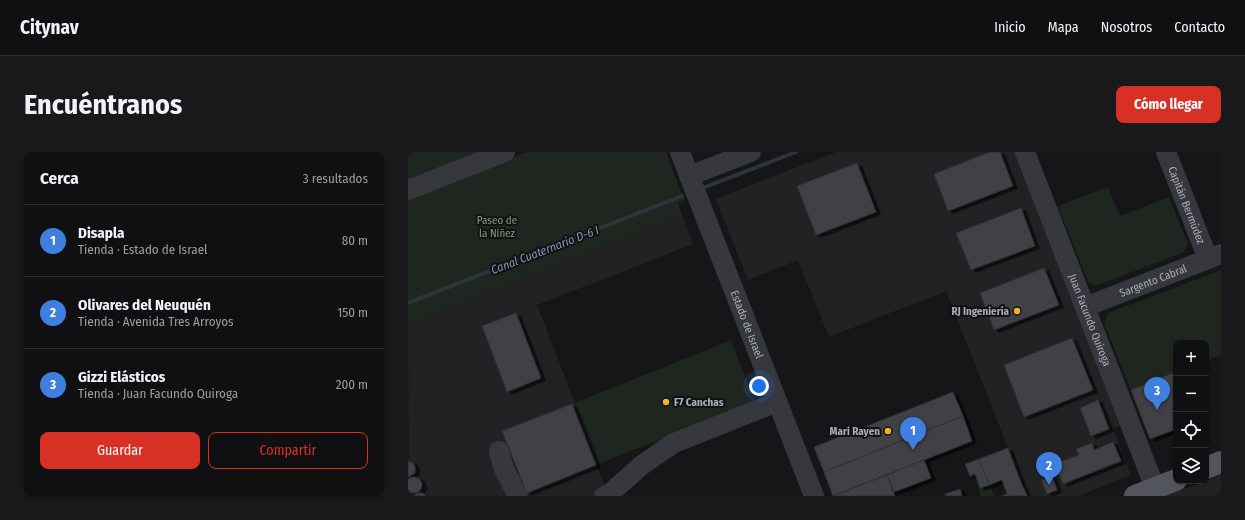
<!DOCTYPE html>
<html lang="es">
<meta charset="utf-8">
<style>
:root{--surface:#101012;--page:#19191b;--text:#f1f3f6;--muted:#9c9d9f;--line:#303032;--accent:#d93025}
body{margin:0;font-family:"Fira Sans Condensed",sans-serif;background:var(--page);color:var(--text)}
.controls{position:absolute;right:12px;bottom:12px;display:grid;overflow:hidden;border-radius:8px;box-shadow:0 1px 3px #0004}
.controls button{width:36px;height:36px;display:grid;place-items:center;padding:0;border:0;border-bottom:1px solid var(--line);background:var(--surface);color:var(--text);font:20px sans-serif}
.you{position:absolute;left:351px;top:234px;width:14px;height:14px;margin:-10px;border:3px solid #fff;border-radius:50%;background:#1a73e8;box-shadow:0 0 0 6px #1a73e833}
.badge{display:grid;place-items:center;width:26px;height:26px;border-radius:50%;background:var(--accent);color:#fff;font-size:13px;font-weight:700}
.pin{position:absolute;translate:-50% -33px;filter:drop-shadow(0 1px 2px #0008)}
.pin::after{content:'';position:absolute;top:21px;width:14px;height:12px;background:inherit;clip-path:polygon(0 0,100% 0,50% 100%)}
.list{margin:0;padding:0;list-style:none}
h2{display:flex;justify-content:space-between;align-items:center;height:52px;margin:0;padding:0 16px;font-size:17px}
h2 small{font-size:13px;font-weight:400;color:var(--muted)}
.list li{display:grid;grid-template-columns:26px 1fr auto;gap:12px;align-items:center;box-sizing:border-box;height:72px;padding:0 16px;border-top:1px solid var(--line)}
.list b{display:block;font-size:15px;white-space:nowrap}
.list p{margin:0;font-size:13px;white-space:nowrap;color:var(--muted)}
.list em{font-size:13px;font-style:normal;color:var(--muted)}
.actions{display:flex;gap:8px;padding:12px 16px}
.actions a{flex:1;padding:9px 0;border:1px solid var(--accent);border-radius:8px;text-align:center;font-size:14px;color:var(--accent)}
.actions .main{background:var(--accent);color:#fff}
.icon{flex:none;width:22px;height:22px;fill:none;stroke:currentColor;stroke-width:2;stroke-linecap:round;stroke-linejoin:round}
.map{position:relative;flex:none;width:813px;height:344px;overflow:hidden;border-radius:8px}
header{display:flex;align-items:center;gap:24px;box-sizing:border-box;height:56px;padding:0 20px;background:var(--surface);border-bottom:1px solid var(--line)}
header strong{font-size:19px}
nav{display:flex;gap:22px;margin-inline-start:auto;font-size:14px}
.intro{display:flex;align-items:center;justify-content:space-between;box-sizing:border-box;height:96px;padding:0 24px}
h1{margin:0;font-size:28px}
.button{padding:10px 18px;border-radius:8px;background:var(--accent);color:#fff;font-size:14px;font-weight:700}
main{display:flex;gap:24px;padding:0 24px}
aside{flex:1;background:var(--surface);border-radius:8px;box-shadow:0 1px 3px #0004}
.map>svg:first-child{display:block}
</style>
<header>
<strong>Citynav</strong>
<nav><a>Inicio</a><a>Mapa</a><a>Nosotros</a><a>Contacto</a></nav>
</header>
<div class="intro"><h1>Encuéntranos</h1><a class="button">Cómo llegar</a></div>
<main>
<aside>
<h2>Cerca<small>3 resultados</small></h2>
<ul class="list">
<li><span class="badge" style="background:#3f7fe0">1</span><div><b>Disapla</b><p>Tienda · Estado de Israel</p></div><em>80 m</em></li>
<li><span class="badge" style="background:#3f7fe0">2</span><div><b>Olivares del Neuquén</b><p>Tienda · Avenida Tres Arroyos</p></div><em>150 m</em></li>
<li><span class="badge" style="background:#3f7fe0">3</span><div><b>Gizzi Elásticos</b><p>Tienda · Juan Facundo Quiroga</p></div><em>200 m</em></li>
</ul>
<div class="actions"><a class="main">Guardar</a><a>Compartir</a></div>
</aside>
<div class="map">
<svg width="813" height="344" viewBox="0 0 813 344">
<defs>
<filter id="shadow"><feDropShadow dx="4.5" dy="2.5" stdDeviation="0" flood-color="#0009"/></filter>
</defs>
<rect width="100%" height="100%" fill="#161618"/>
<g fill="#222225">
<polygon points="428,0 611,0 717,272 705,277 723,323 671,344 619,344 538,139 421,185 390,108 340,128 308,47"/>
<polygon points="274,64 285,92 129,153 167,251 169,250 193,311 188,313 201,344 1,344 0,172"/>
<polygon points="813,322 813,344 756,344 798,329"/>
</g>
<g fill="#1e261f">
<polygon points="0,0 76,0 0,30"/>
<polygon points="118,0 258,0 276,48 270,51 274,64 0,172 0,46"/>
<polygon points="700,35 712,64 761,45 780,92 776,100 688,134 680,130 650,54"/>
<polygon points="813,118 813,203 798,209 798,191 768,191 768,220 723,238 696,171 700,161"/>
<polygon points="323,188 347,250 193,311 169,250"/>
<polygon points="581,333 586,344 573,344 570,337"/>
</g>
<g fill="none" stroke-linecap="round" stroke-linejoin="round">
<g stroke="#2c353c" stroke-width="4">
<polyline points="292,37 388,0"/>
<polyline points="0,151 274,44"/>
</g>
</g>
<g fill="#404145" stroke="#303034" filter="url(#shadow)">
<polygon points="582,0 592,0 605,34 540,59 526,22"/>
<polygon points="449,11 468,60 408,83 389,34"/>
<polygon points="613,56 627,94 563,118 548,81"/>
<polygon points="636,116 651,153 586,178 572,141"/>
<polygon points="108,161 133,226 99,240 74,174"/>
<polygon points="664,186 685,238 616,265 596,213"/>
<polygon points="767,220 768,277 742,287 723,238"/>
<polygon points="545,240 555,264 416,320 406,295"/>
<polygon points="690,248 701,277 683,284 672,256"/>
<polygon points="164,252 188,313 119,341 94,279"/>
<polygon points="555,264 564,289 425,344 416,320"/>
<polygon points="705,290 713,309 655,332 647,312 671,303 668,297 684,291 686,298"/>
<polygon points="600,296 612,328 619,344 593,344 599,342 594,328 581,333 571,307"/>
<polygon points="571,307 581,333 572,336 567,322 562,324 557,312"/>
<polygon points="516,308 523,326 486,340 479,323"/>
<polygon points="0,309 5,311 7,315 7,321 0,325"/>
<polygon points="479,323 487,344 425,344"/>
<polygon points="644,324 649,338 639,342 633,328"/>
<circle cx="6" cy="333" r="8"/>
<polygon points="552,337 554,344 538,344 537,342"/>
<polygon points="9,341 15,341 18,344 6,344"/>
</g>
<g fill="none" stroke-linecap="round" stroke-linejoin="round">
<g stroke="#37383d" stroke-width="20">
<path id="s1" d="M 272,0 L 406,344"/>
<path id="s2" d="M 617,0 L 747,336"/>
<path id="s3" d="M 758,0 L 800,107"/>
<polyline points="281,24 343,0"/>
<polyline points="0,38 97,0"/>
<path id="s4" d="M 677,155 L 813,102"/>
<polyline points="91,299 96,317 110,344"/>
<polyline points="196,344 200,343 234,313 266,291 369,250"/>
</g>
<g stroke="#53555c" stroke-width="22">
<polyline points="798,316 813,310"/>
<polyline points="727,344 768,328"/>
</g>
</g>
<g fill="#f2b134" stroke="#111113" stroke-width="1.5">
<circle cx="609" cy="159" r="4"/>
<circle cx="258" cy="250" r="4"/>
<circle cx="480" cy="279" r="4"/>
</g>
<g text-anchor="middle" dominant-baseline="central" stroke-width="4" stroke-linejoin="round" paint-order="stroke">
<g font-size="11" fill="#a8adb8" stroke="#111113">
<text stroke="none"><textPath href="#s3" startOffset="57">Capitán Bermúdez</textPath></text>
<text stroke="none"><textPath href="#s4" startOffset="73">Sargento Cabral</textPath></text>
<text stroke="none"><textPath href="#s2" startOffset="180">Juan Facundo Quiroga</textPath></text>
<text stroke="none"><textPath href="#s1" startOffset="185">Estado de Israel</textPath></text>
</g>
<g font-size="11" fill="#7fa381" stroke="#111113">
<text x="89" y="68">Paseo de<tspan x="89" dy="13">la Niñez</tspan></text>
</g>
<g font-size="11" font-weight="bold" fill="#a8adb8" stroke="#111113" text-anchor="end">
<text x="601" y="159">RJ Ingeniería</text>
<text x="266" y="250" text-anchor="start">F7 Canchas</text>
<text x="472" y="279">Mari Rayen</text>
</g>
<g font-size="12" font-style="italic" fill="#7f9bb3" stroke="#111113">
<text transform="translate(137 98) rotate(-21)">Canal Cuaternario D-6 I</text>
</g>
</g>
</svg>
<div class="controls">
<button>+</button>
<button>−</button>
<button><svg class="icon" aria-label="locate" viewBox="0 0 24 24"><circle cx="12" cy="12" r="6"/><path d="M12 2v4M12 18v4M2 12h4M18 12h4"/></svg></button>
<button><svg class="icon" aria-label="layers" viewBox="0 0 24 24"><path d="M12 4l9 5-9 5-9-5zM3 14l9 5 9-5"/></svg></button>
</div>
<div class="you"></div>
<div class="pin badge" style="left:505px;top:298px;background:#3f7fe0">1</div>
<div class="pin badge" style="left:641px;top:333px;background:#3f7fe0">2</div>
<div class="pin badge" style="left:749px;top:258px;background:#3f7fe0">3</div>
</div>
</main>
